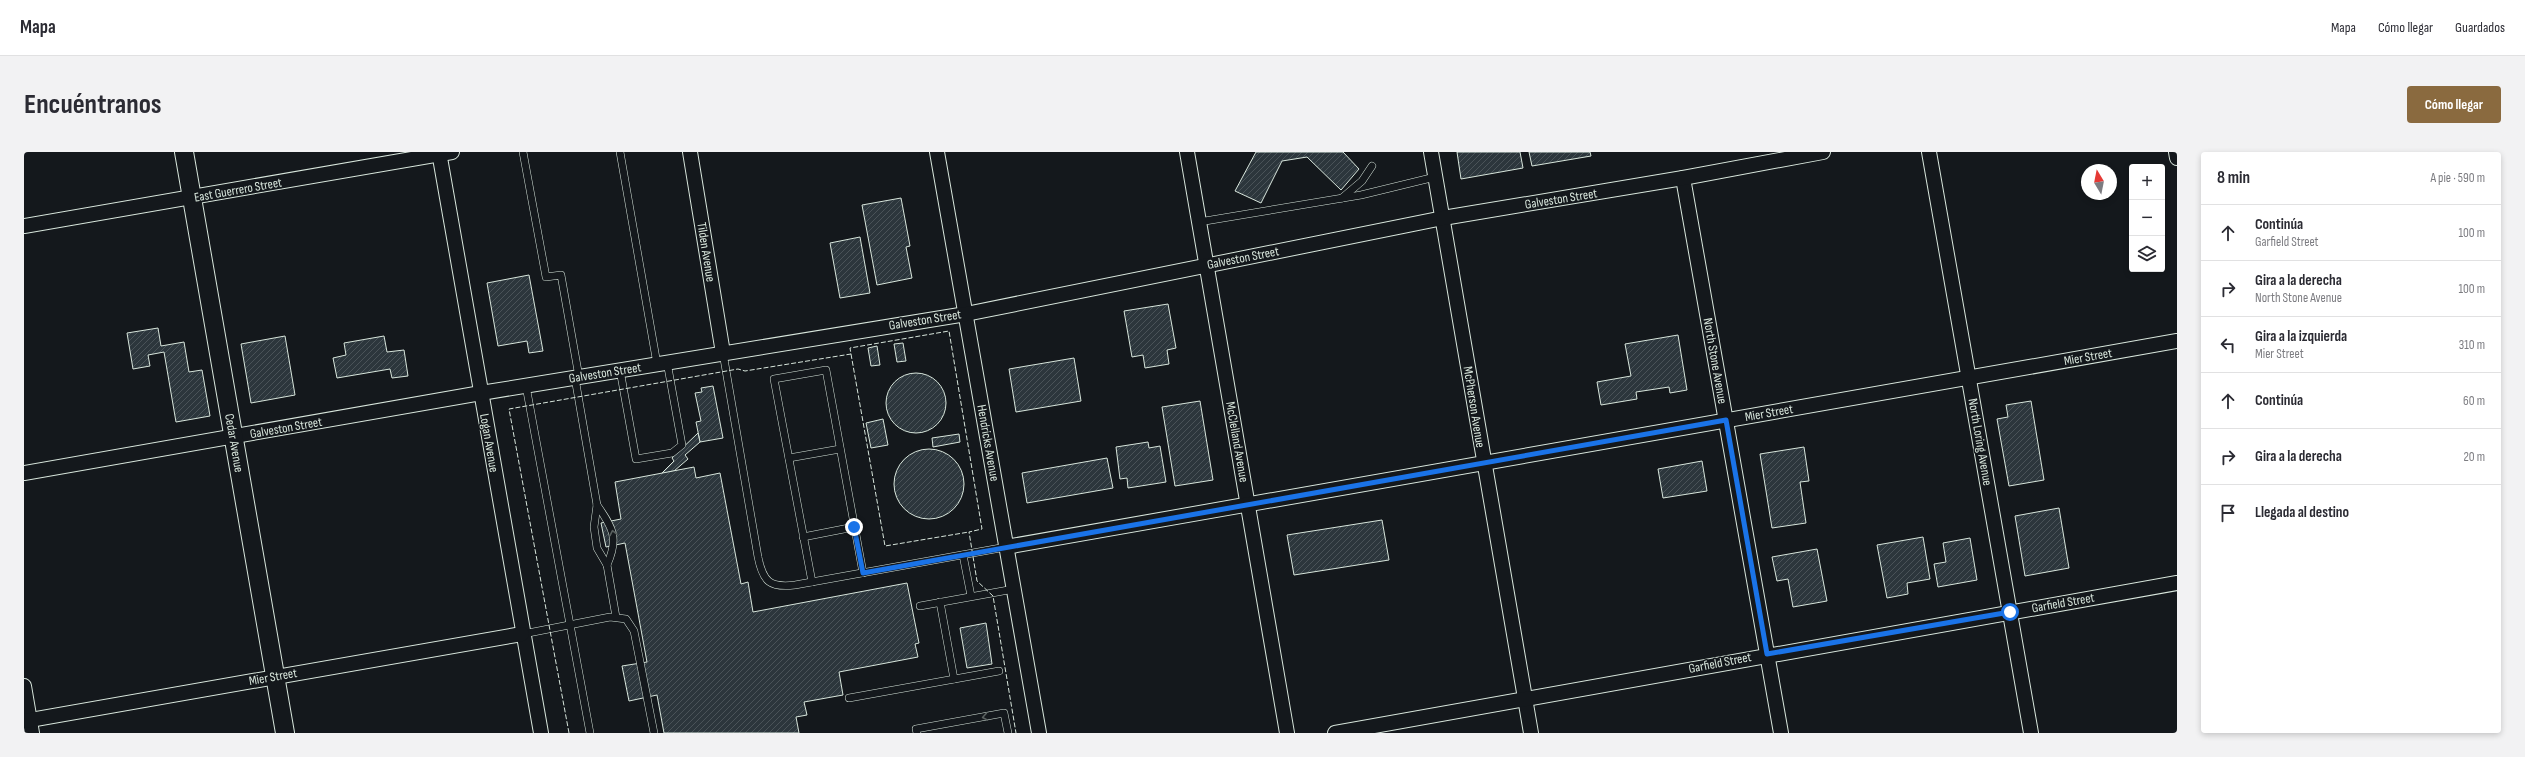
<!DOCTYPE html>
<html lang="es">
<meta charset="utf-8">
<style>
:root{--surface:#fff;--page:#f2f2f3;--text:#2b2b33;--muted:#7c7c81;--line:#e1e1e2;--accent:#8a6a3f}
body{margin:0;font-family:"Sofia Sans Condensed",sans-serif;background:var(--page);color:var(--text)}
.controls{position:absolute;right:12px;top:12px;display:grid;overflow:hidden;border-radius:4px;box-shadow:0 2px 6px #0003}
.controls button{width:36px;height:36px;display:grid;place-items:center;padding:0;border:0;border-bottom:1px solid var(--line);background:var(--surface);color:var(--text);font:20px sans-serif}
.compass{position:absolute;left:2057px;top:12px;width:36px;height:36px;border-radius:50%;background:var(--surface);box-shadow:0 2px 6px #0003;rotate:350deg}
.stop{position:absolute;width:12px;height:12px;margin:-9px;border:3px solid #1a73e8;border-radius:50%;background:#fff}
.stop.end{background:#1a73e8;border-color:#fff;box-shadow:0 1px 4px #0008}
.list{margin:0;padding:0;list-style:none}
h2{display:flex;justify-content:space-between;align-items:center;height:52px;margin:0;padding:0 16px;font-size:17px}
h2 small{font-size:13px;font-weight:400;color:var(--muted)}
.list li{display:grid;grid-template-columns:26px 1fr auto;gap:12px;align-items:center;box-sizing:border-box;height:56px;padding:0 16px;border-top:1px solid var(--line)}
.list b{display:block;font-size:15px;white-space:nowrap}
.list p{margin:0;font-size:13px;white-space:nowrap;color:var(--muted)}
.list em{font-size:13px;font-style:normal;color:var(--muted)}
.icon{flex:none;width:22px;height:22px;fill:none;stroke:currentColor;stroke-width:2;stroke-linecap:round;stroke-linejoin:round}
.map{position:relative;flex:none;width:2153px;height:581px;overflow:hidden;border-radius:4px}
header{display:flex;align-items:center;gap:24px;box-sizing:border-box;height:56px;padding:0 20px;background:var(--surface);border-bottom:1px solid var(--line)}
header strong{font-size:19px}
nav{display:flex;gap:22px;margin-inline-start:auto;font-size:14px}
.intro{display:flex;align-items:center;justify-content:space-between;box-sizing:border-box;height:96px;padding:0 24px}
h1{margin:0;font-size:28px}
.button{padding:10px 18px;border-radius:4px;background:var(--accent);color:#fff;font-size:14px;font-weight:700}
main{display:flex;gap:24px;padding:0 24px}
aside{flex:1;background:var(--surface);border-radius:4px;box-shadow:0 2px 6px #0003}
.map>svg:first-child{display:block}
</style>
<header>
<strong>Mapa</strong>
<nav><a>Mapa</a><a>Cómo llegar</a><a>Guardados</a></nav>
</header>
<div class="intro"><h1>Encuéntranos</h1><a class="button">Cómo llegar</a></div>
<main>
<div class="map">
<svg width="2153" height="581" viewBox="0 0 2153 581">
<defs>
<pattern id="building-hatch" width="6" height="6" patternUnits="userSpaceOnUse"><rect width="6" height="6" fill="#2c363c"/><path d="M-1 1l2-2M0 6l6-6M5 7l2-2" fill="none" stroke="#4a5358"/></pattern>
</defs>
<rect width="100%" height="100%" fill="#14181c"/>
<g fill="url(#building-hatch)" stroke="#d8e6dc">
<polygon points="1232,0 1319,0 1335,17 1317,38 1283,5 1258,9 1237,51 1211,39"/>
<polygon points="1433,0 1496,0 1499,16 1437,27"/>
<polygon points="1505,0 1566,0 1567,4 1508,14"/>
<polygon points="877,46 886,94 882,95 888,126 853,133 838,53"/>
<polygon points="836,85 846,141 816,146 806,91"/>
<polygon points="505,123 519,199 505,201 503,189 474,194 463,131"/>
<polygon points="1144,152 1152,196 1143,198 1145,212 1121,216 1119,203 1108,205 1100,159"/>
<polygon points="134,176 137,194 160,190 165,220 178,218 186,264 152,270 140,200 124,203 126,214 109,217 103,181"/>
<polygon points="1654,183 1663,238 1646,241 1645,235 1612,240 1613,247 1577,253 1573,230 1607,224 1601,192"/>
<polygon points="261,184 271,243 227,251 217,192"/>
<polygon points="360,184 363,200 380,198 384,224 368,226 366,217 313,226 309,206 322,203 320,191"/>
<polygon points="879,191 882,209 873,210 870,192"/>
<polygon points="853,194 856,213 847,214 844,196"/>
<polygon points="1050,206 1057,249 992,260 985,217"/>
<circle cx="892" cy="251" r="30"/>
<polygon points="689,234 699,286 676,290 672,270 677,269 671,241 678,240 677,236"/>
<polygon points="1176,249 1189,328 1151,334 1138,255"/>
<polygon points="2007,249 2020,328 1985,334 1973,267 1984,265 1982,253"/>
<polygon points="859,267 864,293 847,296 842,271"/>
<polygon points="674,281 676,290 661,303 664,307 650,319 637,322 650,309 648,306"/>
<polygon points="935,282 936,290 909,295 908,286"/>
<polygon points="1124,290 1125,296 1136,294 1142,330 1104,336 1103,326 1096,327 1092,295"/>
<polygon points="1780,295 1785,329 1776,330 1782,371 1748,376 1736,302"/>
<circle cx="905" cy="332" r="35"/>
<polygon points="1083,306 1089,336 1003,351 998,321"/>
<polygon points="1678,309 1683,339 1639,346 1634,317"/>
<polygon points="670,315 672,326 696,321 717,432 724,430 729,460 883,431 895,491 891,492 894,505 815,520 819,543 780,550 783,563 772,565 775,581 640,581 633,543 605,549 598,514 623,510 601,391 582,395 577,371 597,367 591,330"/>
<polygon points="2035,356 2045,416 2001,424 1991,364"/>
<polygon points="1358,368 1365,408 1270,423 1263,383"/>
<polygon points="1899,385 1906,427 1883,431 1884,442 1863,446 1853,393"/>
<polygon points="1946,386 1953,428 1914,435 1910,412 1922,410 1919,391"/>
<polygon points="1793,397 1803,449 1769,455 1764,427 1753,429 1748,405"/>
<polygon points="962,471 968,512 943,516 936,476"/>
</g>
<g fill="none" stroke-linecap="round" stroke-linejoin="round">
<g stroke="#d8e6dc" stroke-width="8">
<g id="service">
<polyline points="499,0 522,125 537,123 555,225"/>
<polyline points="596,0 633,212"/>
<polyline points="1318,46 1338,29 1348,14"/>
<polyline points="1175,70 1337,43 1411,25"/>
<path d="M 699,201 L 734,405 C 739,430 746,436 771,433 L 982,395"/>
<polyline points="596,218 612,307 648,301 658,293 643,210"/>
<polyline points="551,226 573,353 570,375 573,396 583,413 592,465"/>
<polyline points="502,234 566,581"/>
<polyline points="765,306 816,297"/>
<path d="M 573,353 C 589,376 595,386 583,413"/>
<polyline points="779,385 830,375"/>
<polyline points="939,403 947,444"/>
<polyline points="788,430 750,227 802,218 839,421"/>
<polyline points="916,450 930,527"/>
<polyline points="896,454 990,437"/>
<polyline points="499,482 586,465 602,467 610,479 630,581"/>
<polyline points="825,546 975,519"/>
<polyline points="893,581 892,577 980,561 984,581"/>
</g>
</g>
<g stroke="#d8e6dc" stroke-width="16">
<g id="minor">
<polyline points="415,0 517,581"/>
<polyline points="666,0 699,201"/>
<polyline points="913,0 1015,581"/>
<polyline points="1163,0 1263,581"/>
<polyline points="1407,0 1507,581"/>
<polyline points="1905,0 2007,581"/>
<polyline points="2152,0 2153,6"/>
<polyline points="1659,26 1757,581"/>
<polyline points="0,74 428,0"/>
<polyline points="0,321 457,241 942,162 1419,66 1659,26 1799,0"/>
<polyline points="982,395 2153,189"/>
<polyline points="0,534 8,581"/>
<polyline points="0,569 498,482"/>
<polyline points="1311,581 2153,431"/>
</g>
</g>
<g stroke="#d8e6dc" stroke-width="20">
<polyline id="tertiary" points="160,0 261,581"/>
</g>
<use href="#service" stroke="#14181c" stroke-width="7"/>
<use href="#minor" stroke="#14181c" stroke-width="14"/>
<use href="#tertiary" stroke="#14181c" stroke-width="18"/>
<g stroke="#d8e6dc" stroke-width="1" stroke-dasharray="5 2" stroke-linecap="butt">
<polyline points="827,202 861,394 945,380"/>
<polyline points="545,581 485,257 714,217 721,219 827,202 826,196 925,179 958,377 945,380 953,429 969,444 992,581"/>
</g>
</g>
<defs><path id="oneway-chevron" d="M-2-3.5L2.5 0L-2 3.5" fill="none" stroke-width="1.6" stroke-linecap="round" stroke-linejoin="round"/></defs>
<g stroke="#59605f">
<use href="#oneway-chevron" transform="translate(589 381) rotate(-102)"/>
<use href="#oneway-chevron" transform="translate(961 565) rotate(170)"/>
</g>
<g fill="none" stroke-linecap="round" stroke-linejoin="round">
<polyline stroke="#1a73e8" stroke-width="5" points="830,375 839,421 1702,268 1743,502 1986,460"/>
</g>
<g text-anchor="middle" dominant-baseline="central" stroke-width="3" stroke-linejoin="round" paint-order="stroke">
<g font-size="13" fill="#d8e6dc" stroke="#14181c">
<text transform="translate(214 38) rotate(-10)">East Guerrero Street</text>
<text transform="translate(1537 47) rotate(-9)">Galveston Street</text>
<text transform="translate(682 100) rotate(81)">Tilden Avenue</text>
<text transform="translate(1219 106) rotate(-11)">Galveston Street</text>
<text transform="translate(901 168) rotate(-9)">Galveston Street</text>
<text transform="translate(2064 205) rotate(-10)">Mier Street</text>
<text transform="translate(1691 209) rotate(80)">North Stone Avenue</text>
<text transform="translate(581 221) rotate(-9)">Galveston Street</text>
<text transform="translate(1450 255) rotate(81)">McPherson Avenue</text>
<text transform="translate(1745 261) rotate(-10)">Mier Street</text>
<text transform="translate(262 276) rotate(-10)">Galveston Street</text>
<text transform="translate(1213 290) rotate(80)">McClelland Avenue</text>
<text transform="translate(1956 290) rotate(80)">North Loring Avenue</text>
<text transform="translate(210 291) rotate(80)">Cedar Avenue</text>
<text transform="translate(465 291) rotate(80)">Logan Avenue</text>
<text transform="translate(964 291) rotate(80)">Hendricks Avenue</text>
<text transform="translate(2039 451) rotate(-10)">Garfield Street</text>
<text transform="translate(1696 511) rotate(-11)">Garfield Street</text>
<text transform="translate(249 525) rotate(-10)">Mier Street</text>
</g>
</g>
</svg>
<div class="controls">
<button>+</button>
<button>−</button>
<button><svg class="icon" aria-label="layers" viewBox="0 0 24 24"><path d="M12 4l9 5-9 5-9-5zM3 14l9 5 9-5"/></svg></button>
</div>
<svg class="compass" viewBox="-18 -18 36 36"><path d="M0-13l5 13h-10z" fill="#e53935"/><path d="M0 13l5-13h-10z" fill="#7c7c81"/></svg>
<div class="stop" style="left:1986px;top:460px"></div>
<div class="stop end" style="left:830px;top:375px"></div>
</div>
<aside>
<h2>8 min<small>A pie · 590 m</small></h2>
<ul class="list">
<li><svg class="icon" aria-label="ahead" viewBox="0 0 24 24"><path d="M12 20V5M6 11l6-6 6 6"/></svg><div><b>Continúa</b><p>Garfield Street</p></div><em>100 m</em></li>
<li><svg class="icon" aria-label="right" viewBox="0 0 24 24"><path d="M7 20v-9h11M14 6l5 5-5 5"/></svg><div><b>Gira a la derecha</b><p>North Stone Avenue</p></div><em>100 m</em></li>
<li><svg class="icon" aria-label="left" viewBox="0 0 24 24"><path d="M17 20v-9H6M10 6l-5 5 5 5"/></svg><div><b>Gira a la izquierda</b><p>Mier Street</p></div><em>310 m</em></li>
<li><svg class="icon" aria-label="ahead" viewBox="0 0 24 24"><path d="M12 20V5M6 11l6-6 6 6"/></svg><div><b>Continúa</b></div><em>60 m</em></li>
<li><svg class="icon" aria-label="right" viewBox="0 0 24 24"><path d="M7 20v-9h11M14 6l5 5-5 5"/></svg><div><b>Gira a la derecha</b></div><em>20 m</em></li>
<li><svg class="icon" aria-label="arrive" viewBox="0 0 24 24"><path d="M6 21V4h12l-3 4 3 4H6"/></svg><div><b>Llegada al destino</b></div></li>
</ul>
</aside>
</main>
